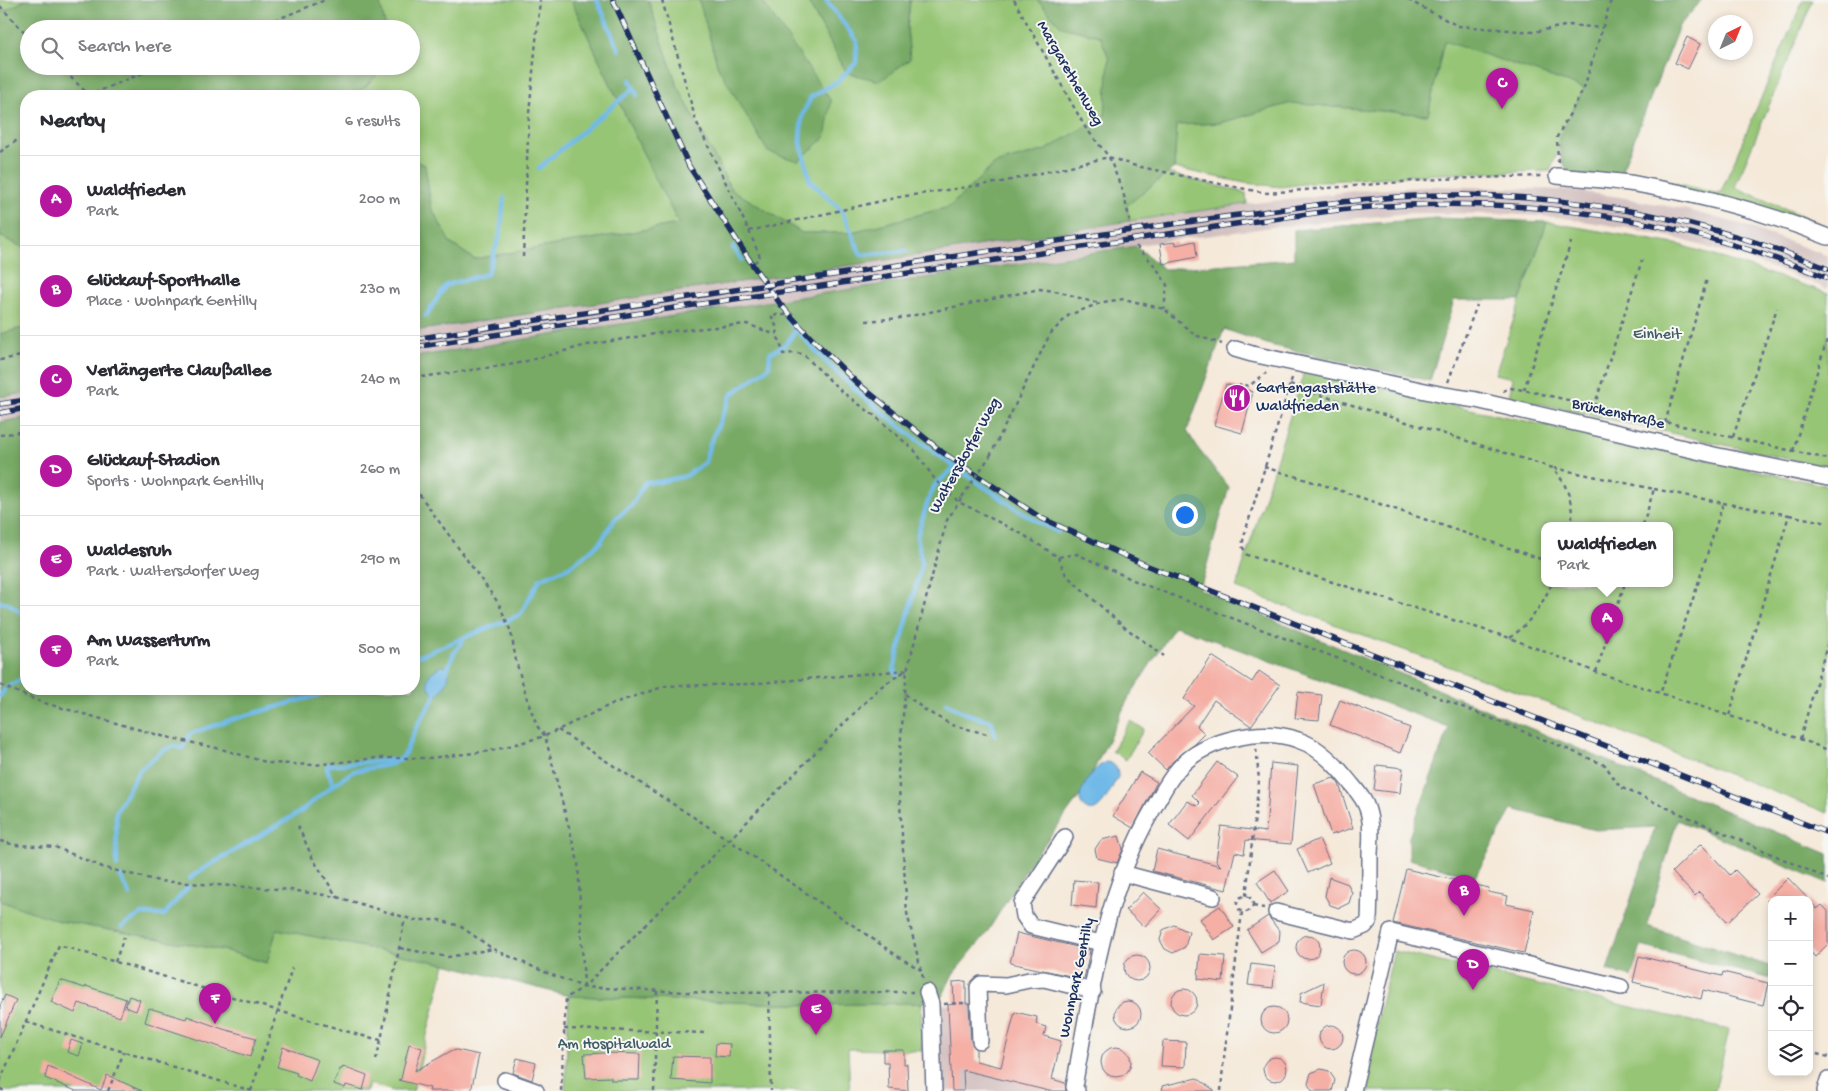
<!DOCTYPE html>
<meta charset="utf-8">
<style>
:root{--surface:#fff;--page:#f7f7f7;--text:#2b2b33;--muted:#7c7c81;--line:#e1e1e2;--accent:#b5179e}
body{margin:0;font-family:"Gochi Hand",sans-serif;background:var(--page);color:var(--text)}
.controls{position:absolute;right:15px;bottom:15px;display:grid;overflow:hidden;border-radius:10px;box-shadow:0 2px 8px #0003}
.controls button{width:45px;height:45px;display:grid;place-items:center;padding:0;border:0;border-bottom:1px solid var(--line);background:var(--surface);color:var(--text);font:25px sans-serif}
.compass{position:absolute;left:1708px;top:15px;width:45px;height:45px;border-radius:50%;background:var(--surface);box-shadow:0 2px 8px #0003;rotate:43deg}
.you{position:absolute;left:1184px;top:514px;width:18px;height:18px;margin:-12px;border:4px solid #fff;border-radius:50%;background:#1a73e8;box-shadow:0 0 0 8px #1a73e833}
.badge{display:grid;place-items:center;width:32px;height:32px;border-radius:50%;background:var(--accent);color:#fff;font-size:16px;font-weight:700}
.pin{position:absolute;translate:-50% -41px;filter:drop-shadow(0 1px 2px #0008)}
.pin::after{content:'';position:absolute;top:26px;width:18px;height:15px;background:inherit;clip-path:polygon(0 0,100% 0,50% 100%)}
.popup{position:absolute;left:1541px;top:522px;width:132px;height:65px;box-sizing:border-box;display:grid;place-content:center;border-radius:10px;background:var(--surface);filter:drop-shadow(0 1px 4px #0005);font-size:16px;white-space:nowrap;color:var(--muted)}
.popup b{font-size:19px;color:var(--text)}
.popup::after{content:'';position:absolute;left:50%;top:100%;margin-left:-10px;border:10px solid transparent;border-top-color:var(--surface)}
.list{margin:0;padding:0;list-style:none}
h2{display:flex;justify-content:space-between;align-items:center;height:65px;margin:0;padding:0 20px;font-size:21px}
h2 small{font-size:16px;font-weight:400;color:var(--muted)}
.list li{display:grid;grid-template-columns:32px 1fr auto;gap:15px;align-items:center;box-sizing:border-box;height:90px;padding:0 20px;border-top:1px solid var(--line)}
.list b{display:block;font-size:19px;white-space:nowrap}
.list p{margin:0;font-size:16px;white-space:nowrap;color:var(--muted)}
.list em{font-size:16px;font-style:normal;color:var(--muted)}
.icon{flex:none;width:28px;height:28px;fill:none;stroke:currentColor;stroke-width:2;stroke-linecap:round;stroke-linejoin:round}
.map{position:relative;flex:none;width:1828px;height:1091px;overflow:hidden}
.search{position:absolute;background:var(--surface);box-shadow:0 2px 8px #0003;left:20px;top:20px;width:400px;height:55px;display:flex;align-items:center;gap:12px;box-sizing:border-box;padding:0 18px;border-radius:28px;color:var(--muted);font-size:19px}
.panel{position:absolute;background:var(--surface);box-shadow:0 2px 8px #0003;left:20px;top:90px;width:400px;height:605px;border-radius:20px}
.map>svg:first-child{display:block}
</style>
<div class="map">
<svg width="1828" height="1091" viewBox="0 0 1828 1091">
<rect width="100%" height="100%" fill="#f6f6f2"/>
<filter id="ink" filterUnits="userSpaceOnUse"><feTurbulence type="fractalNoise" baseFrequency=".02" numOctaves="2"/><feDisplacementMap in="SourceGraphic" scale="10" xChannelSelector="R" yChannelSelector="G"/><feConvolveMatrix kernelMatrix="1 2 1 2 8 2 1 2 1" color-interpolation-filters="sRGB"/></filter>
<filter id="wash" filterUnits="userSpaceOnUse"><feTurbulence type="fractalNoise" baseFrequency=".0096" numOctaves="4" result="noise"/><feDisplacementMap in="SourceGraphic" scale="20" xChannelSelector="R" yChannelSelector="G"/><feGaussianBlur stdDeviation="1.12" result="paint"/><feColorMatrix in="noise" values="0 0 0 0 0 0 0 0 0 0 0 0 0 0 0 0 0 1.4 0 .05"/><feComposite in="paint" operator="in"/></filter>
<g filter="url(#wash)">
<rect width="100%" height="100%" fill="#f5e9d9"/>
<g fill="#d1bfbf">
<polygon points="1437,186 1564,190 1614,196 1683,209 1740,224 1828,256 1828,289 1787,273 1731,254 1675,238 1627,228 1557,217 1510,214 1409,213 1273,227 1152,243 588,329 414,357 414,331 1247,204 1354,191"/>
<polygon points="26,393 26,418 0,422 0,397"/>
<polygon points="974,1003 976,1048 962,1049 963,1058 1063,1082 1061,1091 940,1091 937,1005"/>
</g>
<g fill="#96c574" stroke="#587a69" fill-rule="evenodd">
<polygon points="0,0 26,0 0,13"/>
<polygon points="379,0 571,0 652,172 679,224 474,259 450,243 431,207 425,165 414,161 414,96 356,96 386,66 411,66 411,29 386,29"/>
<polygon points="648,0 699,0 718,67 763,0 807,0 847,73 910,59 907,28 910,1 912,0 1037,0 1062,27 1100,36 1109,58 1106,115 1046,150 995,164 949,207 848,233 802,233 731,189 677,85"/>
<polygon points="1803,0 1813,0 1735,187 1828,227 1828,235 1643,182 1645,176 1720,194"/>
<polygon points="1444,40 1584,88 1550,171 1438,174 1327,181 1281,187 1245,183 1174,168 1177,125 1220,123 1291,103 1428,115"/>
<polygon points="1167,173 1246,193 1247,204 1130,221 1126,206"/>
<polygon points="1547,222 1681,245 1828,293 1828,468 1509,397 1513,378 1495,374"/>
<polygon points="0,236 26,249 26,327 0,334"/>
<path d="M 1305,369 L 1447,404 L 1828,486 L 1828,813 L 1537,699 L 1236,588 ZM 1544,525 L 1670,525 L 1670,583 L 1544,583 Z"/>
<polygon points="1130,721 1144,729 1126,760 1112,751"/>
<polygon points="0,901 60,921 227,951 266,963 277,929 445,964 413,1091 393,1091 369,1084 367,1091 0,1091"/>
<polygon points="1394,951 1729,1030 1715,1091 1360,1091"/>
<polygon points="569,996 811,1005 922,1003 921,1022 922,1051 848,1049 850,1091 565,1091"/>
</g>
<g fill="#78aa66" stroke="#4a6c62">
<polygon points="26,0 379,0 386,29 29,29 29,66 386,66 356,96 26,96 26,249 0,236 0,13"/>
<polygon points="571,0 648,0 677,85 731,189 802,233 848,233 949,207 995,164 1046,150 1105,115 1109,58 1100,36 1062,27 1037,0 1702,0 1679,26 1622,170 1637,175 1633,180 1569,174 1561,158 1559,138 1584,88 1444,41 1428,115 1291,103 1220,123 1177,125 1174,168 1126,206 1130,221 939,252 414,331 414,161 425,165 431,207 450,243 474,259 679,224 652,172"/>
<polygon points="699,0 763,0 763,2 831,101 825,138 798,161 768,152 718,67"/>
<polygon points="807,0 912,0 910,1 907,28 910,59 880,81 847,73"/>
<polygon points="1436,218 1547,222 1520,300 1454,300 1430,381 1270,345 1224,329 1187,431 1199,450 1229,487 1200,589 1828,854 1828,883 1677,820 1647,926 1772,967 1772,979 1641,946 1631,977 1607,970 1655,827 1595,830 1512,809 1475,877 1409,859 1409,837 1449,727 1175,626 1128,699 1084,790 1029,865 986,934 953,974 942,997 922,1003 811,1005 569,996 445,964 277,929 267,963 227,951 60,921 0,901 0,422 26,418 26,689 414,689 414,357 588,329 1136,246 1164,269 1294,259 1294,230"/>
<polygon points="26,327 26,393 0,397 0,334"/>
</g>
<g fill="#6fb9e8" stroke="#4574a3">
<path d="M 443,666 L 448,668 C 451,679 444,687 437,696 L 435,696 C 423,683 426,672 443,666 Z"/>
<path d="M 1107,762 C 1115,764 1118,768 1118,777 C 1112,786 1107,800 1099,807 C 1091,815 1080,808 1080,798 C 1080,788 1097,763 1107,762 Z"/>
</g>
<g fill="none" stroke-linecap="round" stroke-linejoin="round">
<g stroke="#6fb9e8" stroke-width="4.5">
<polyline points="597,0 619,50"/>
<polyline points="826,0 857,41 856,63 838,81 811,97 802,116 800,139 810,181 842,211 861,255 906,251"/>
<polyline points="630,80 637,95"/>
<polyline points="539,168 634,88"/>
<polyline points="733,247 742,260"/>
<polyline points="426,316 446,285 487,274 500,235 504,198"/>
<path d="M 786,317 C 839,383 910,437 980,484 C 1006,501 1029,519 1058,532"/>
<polyline points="0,602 8,603 26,616"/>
<polyline points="414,658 520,615 540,579 569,567 599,544 614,520 632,505 645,482 659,482 686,476 705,462 709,446 732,394 769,367 770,353 786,344 796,330"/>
<polyline points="448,668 453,655 464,638"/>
<polyline points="897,674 894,669 922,563 917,536 928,501 935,485 955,467"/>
<polyline points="8,686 26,677"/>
<polyline points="0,696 4,690"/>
<polyline points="946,703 962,712 992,722 995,735"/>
<polyline points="188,738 190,734 230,720 319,695 335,689"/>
<polyline points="403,757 418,724 435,696"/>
<polyline points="333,785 327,768 328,765 396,760"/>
<polyline points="117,866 116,812 138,772 162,751 173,746 183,748 185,744"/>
<polyline points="120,876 130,895"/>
<polyline points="190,878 198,872 300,812 333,785 354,771 392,764 397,760 401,759"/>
<polyline points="122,927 141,914 164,915 188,887"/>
</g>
</g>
<g id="blocks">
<g fill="#f5afa5">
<polygon points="1687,37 1700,44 1688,69 1675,63"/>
<polygon points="1195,241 1197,257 1163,264 1160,244 1176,242 1176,245"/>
<polygon points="1226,384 1253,392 1242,433 1214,425"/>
<polygon points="1212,656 1252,682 1259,671 1280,685 1251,726 1214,700 1197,726 1205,734 1195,744 1173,761 1166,770 1148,753 1194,706 1184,699"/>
<polygon points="1298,692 1322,695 1319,720 1295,718"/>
<polygon points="1340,700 1410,728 1400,753 1330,725"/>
<polygon points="1217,762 1238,777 1189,841 1169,825 1187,801 1197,806 1200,803 1192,795"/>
<polygon points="1271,763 1298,766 1291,844 1246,840 1244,854 1235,852 1226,890 1152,871 1157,849 1221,866 1216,861 1221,826 1266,832"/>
<polygon points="1377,765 1403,768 1400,793 1374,790"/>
<polygon points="1140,772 1157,782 1133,828 1113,816"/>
<polygon points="1334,778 1339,784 1353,828 1331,835 1314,784"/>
<polygon points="1119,836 1123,849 1117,863 1097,858 1095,849 1101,840"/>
<polygon points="1319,839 1330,863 1308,873 1297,849"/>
<polygon points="1701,844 1730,875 1735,870 1758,894 1728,922 1699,892 1695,896 1672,872"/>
<polygon points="1406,869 1489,888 1488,892 1508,896 1506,904 1534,910 1524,953 1393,923"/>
<polygon points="1275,870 1289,891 1270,903 1257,882"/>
<polygon points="1329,877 1348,884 1352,893 1349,903 1339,908 1330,905 1325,896"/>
<polygon points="1788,878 1809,900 1766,900"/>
<polygon points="1074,880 1098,882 1096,908 1072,905"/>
<polygon points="1143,892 1161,909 1144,927 1126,910"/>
<polygon points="1809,900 1817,909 1822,905 1828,911 1828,944 1815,957 1809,950"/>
<polygon points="1220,906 1234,927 1214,940 1200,919"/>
<polygon points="1268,916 1280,932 1279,941 1261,952 1247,930"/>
<polygon points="1174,925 1189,932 1185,947 1173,953 1165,949 1160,940 1163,930"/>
<polygon points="1017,933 1090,950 1084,979 1010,963"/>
<circle cx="1308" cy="947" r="12"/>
<circle cx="1354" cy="962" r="12"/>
<polygon points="1200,954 1225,956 1223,982 1198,979"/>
<circle cx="1137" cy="968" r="13"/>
<polygon points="1639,956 1722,976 1723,972 1768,983 1763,1005 1703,990 1701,999 1633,982"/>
<polygon points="1251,964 1275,967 1273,988 1248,985"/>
<polygon points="60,980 85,988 86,986 126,999 120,1017 79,1003 75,1013 51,1002"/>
<polygon points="966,981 966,1004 969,1004 971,1041 976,1049 976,1061 1001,1067 1015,1012 1037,1017 1036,1024 1046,1027 1044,1036 1061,1041 1052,1079 1065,1083 1066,1091 1049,1091 963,1070 964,1091 952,1091 948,1005 954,1004 953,982"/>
<polygon points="1324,982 1321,1005 1300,1002 1301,993"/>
<circle cx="1184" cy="1002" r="13"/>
<polygon points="5,995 16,1000 0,1037 0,1006"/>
<polygon points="129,996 140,1000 136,1011 125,1007"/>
<circle cx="1128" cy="1014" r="13"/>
<circle cx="1274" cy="1020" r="13"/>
<polygon points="149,1008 186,1019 187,1016 223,1029 256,1038 250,1057 145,1022"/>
<circle cx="1331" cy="1037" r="12"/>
<polygon points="71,1040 83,1044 79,1056 67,1052"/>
<polygon points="1163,1041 1186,1042 1185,1067 1161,1066"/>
<polygon points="716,1043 730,1044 729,1057 715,1056"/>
<polygon points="409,1044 422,1048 415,1071 451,1051 457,1050 479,1055 471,1091 429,1091 430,1088 398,1080 401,1079"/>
<polygon points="283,1047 318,1060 310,1081 296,1075 297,1073 277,1067"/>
<circle cx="1116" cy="1062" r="15"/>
<polygon points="883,1050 904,1050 904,1064 907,1064 908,1091 889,1089 888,1062 883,1062"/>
<polygon points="605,1053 640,1054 639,1080 611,1080 611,1077 586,1078 584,1054"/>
<polygon points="673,1056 710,1057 710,1083 671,1080"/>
<circle cx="1275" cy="1069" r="12"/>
<polygon points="517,1058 536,1063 532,1080 513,1073"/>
<polygon points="48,1066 101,1090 107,1075 142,1091 76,1091 45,1078"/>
<polygon points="343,1066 367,1075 363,1090 346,1085 345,1088 334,1084 340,1069 342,1069"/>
<polygon points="1321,1069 1329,1071 1335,1080 1332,1091 1312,1091 1308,1084 1311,1073"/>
<polygon points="1197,1078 1215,1091 1163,1091 1162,1086"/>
</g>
</g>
</g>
<g filter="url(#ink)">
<use href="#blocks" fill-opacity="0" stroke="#677089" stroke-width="1"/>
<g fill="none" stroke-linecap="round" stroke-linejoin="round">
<g stroke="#677089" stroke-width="18">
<g id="minor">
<path d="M 1557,176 C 1585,179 1614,180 1641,185 C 1705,196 1768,213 1828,237"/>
<polyline points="1235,349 1252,354 1444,395 1476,400 1714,455 1828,478"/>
<polyline points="1065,837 1022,903 1024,916 1031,926 1101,943"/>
<polyline points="1122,873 1213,897"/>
<polyline points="927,992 931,1004 934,1091"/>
<polyline points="980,1041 978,987 981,984 1006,985 1029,980 1044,979 1093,991"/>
<polyline points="505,1080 536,1091"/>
<path d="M 1077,1091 L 1074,1087 C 1091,992 1104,893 1153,809 C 1161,795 1168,780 1179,768 C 1205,739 1262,727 1298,740 C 1317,746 1336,765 1348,780 C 1355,789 1365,799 1368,811 C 1372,824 1371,839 1370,853 C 1370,875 1370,898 1369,921 L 1365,926 L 1353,931 L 1276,912"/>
<polyline points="1353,1091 1391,932 1621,987"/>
<polyline points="1825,1091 1828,1080"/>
</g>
</g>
<g stroke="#677089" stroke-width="2.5" stroke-dasharray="4 4" stroke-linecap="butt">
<polyline points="662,0 696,121 749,231 760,257 754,263"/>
<polyline points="1014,0 1085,127 1109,157 1123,192 1130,221"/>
<polyline points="1408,0 1458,26 1534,32 1570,25 1602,28"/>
<polyline points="0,6 29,37"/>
<polyline points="253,29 325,0"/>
<polyline points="59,66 89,95"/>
<polyline points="87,96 160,66"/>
<polyline points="0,152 26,134"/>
<polyline points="1558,162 1557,137 1584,88 1611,0"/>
<polyline points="749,231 899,197 1002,182 1109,157 1132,165 1229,186 1267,193 1438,179 1543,176"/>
<polyline points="1136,246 1156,267 1167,285 1164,309"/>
<polyline points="523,257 529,113 540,0"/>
<polyline points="786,315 771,315 778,330 776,335 780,341 783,354 795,353 803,354 842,392 875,416 915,451 936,481 959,502 1022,534 1058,557 1077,554 1140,583 1415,688 1560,746 1605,765 1620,787 1828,879"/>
<polyline points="866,321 901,318 1040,289 1061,292 1092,302 1099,302"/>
<polyline points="0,360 26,355"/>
<polyline points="414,378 515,364 587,345 673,331 747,324 776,335"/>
<polyline points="1292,378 1244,536 1242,546 1247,555 1510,638 1596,672 1800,739 1828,750"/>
<polyline points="1448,382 1477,305"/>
<path d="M 1290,384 L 1314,393 L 1553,468 C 1568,485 1573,503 1572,525"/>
<polyline points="1239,388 1241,384 1249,386 1266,373"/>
<polyline points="1524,390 1571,242"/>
<polyline points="1503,391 1510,388 1524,390 1828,459"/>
<polyline points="1594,407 1642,260"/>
<polyline points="1665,423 1707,279"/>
<polyline points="0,435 26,431"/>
<polyline points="1733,437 1777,308"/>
<polyline points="1793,451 1828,336"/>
<polyline points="990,456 1050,334 1069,315 1103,302 1124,299 1164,309 1195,335 1222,344"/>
<polyline points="1264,467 1333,488 1544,560"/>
<polyline points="1554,468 1654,489 1643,525"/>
<polyline points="1654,489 1723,503 1696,590 1660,694"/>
<polyline points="1723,503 1789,515 1729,716"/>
<polyline points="1789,515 1828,523"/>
<polyline points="1058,557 1066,575 1123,626 1164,656"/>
<path d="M 1510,638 C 1530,623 1542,605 1552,583"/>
<polyline points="1596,672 1625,583"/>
<polyline points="0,685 41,702 162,736 221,749 269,763 314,765 377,758 429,758 465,754 491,751 545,736 537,726 528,702 516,661 511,632 499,604 414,487"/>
<polyline points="905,694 925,710 952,725 987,734"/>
<polyline points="558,730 729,840 899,957 921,970"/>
<polyline points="1800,739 1828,642"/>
<polyline points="298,826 313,859 337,897"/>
<polyline points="0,841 15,845 55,847 105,868 159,881 291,890 337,897 414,920 439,920 460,926 493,949 547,973 584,987 707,993 913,992"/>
<circle cx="1245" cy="904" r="8"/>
<polyline points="1246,896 1259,780 1256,748"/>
<polyline points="1253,906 1264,908"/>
<polyline points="400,948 448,957 493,949"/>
<polyline points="115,962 124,937"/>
<polyline points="923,978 907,913 898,772 907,670 947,520 962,497"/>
<polyline points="584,987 578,862 545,736 614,703 666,686 749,684 907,670"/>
<polyline points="769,993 771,1091"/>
<polyline points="944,1004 964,1003"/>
<polyline points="26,1022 252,1091"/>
<polyline points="564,1029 708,1033"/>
<polyline points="1809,1052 1828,1057"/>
<polyline points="376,1060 381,1040"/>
<polyline points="0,1081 59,945 359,1035 381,1040 405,918"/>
<polyline points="0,1089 5,1091"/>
<polyline points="108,1091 124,1052"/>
<polyline points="251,1091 292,968"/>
<polyline points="561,1091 566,998 584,987 879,688 905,671"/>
<polyline points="654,1091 657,990"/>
<polyline points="1221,1091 1223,1066 1242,912"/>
</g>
<use href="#minor" stroke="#fff" stroke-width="15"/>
<g stroke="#1b2f5e" stroke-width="5.5">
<g id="rail">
<polyline points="613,0 689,166 754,267 781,305 811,338 856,382 942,452 1041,518 1148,566 1828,833"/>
<path d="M 414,339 C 601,309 789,282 977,253 C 1072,239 1167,224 1262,212 C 1329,203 1396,194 1463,195 C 1588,197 1712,221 1828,269"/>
<path d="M 414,347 L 1249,222 C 1285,218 1322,211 1358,208 C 1525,195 1673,216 1828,278"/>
<polyline points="0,404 26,400"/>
<polyline points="0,413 26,408"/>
</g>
</g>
<use href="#rail" stroke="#f6f6f2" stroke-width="4" stroke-dasharray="11" stroke-linecap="butt"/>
<polyline stroke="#677089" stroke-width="2.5" stroke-dasharray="4 4" stroke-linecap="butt" points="962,497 990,456"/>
</g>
</g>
<defs>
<g id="restaurant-disc" transform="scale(1.4375)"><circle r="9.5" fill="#b5179e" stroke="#f6f6f2"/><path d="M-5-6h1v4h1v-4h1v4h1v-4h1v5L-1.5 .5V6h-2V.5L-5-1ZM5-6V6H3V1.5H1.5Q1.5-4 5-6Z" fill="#fff"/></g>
</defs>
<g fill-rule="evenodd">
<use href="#restaurant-disc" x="1237" y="398"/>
</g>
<g text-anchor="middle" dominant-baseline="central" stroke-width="4" stroke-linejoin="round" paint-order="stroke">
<g font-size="16" fill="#1b2f5e" stroke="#f6f6f2">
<text transform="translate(1069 74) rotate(60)">Margarethenweg</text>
<text transform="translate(1618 415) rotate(13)">Brückenstraße</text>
<text transform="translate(966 456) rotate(-61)">Waltersdorfer Weg</text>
<text transform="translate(1078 978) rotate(-78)">Wohnpark Gentilly</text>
</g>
<g font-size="16" fill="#405c65" stroke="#f6f6f2">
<text x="1657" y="335">Einheit</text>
<text x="614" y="1045">Am Hospitalwald</text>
</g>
<g font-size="16" fill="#1b2f5e" stroke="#f6f6f2" text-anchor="start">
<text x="1256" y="389">Gartengaststätte<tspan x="1256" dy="18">Waldfrieden</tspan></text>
</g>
</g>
</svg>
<div class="controls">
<button>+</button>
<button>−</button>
<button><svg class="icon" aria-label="locate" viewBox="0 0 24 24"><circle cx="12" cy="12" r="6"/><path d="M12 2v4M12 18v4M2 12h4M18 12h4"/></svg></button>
<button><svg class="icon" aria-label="layers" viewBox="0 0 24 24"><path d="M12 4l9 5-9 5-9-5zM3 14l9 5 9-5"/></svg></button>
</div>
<svg class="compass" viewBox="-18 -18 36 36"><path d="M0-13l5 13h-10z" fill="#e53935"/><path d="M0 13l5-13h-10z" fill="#7c7c81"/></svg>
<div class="you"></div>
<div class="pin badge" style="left:1607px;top:644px">A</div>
<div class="popup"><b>Waldfrieden</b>Park</div>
<div class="pin badge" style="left:1464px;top:916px">B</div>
<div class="pin badge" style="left:1502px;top:109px">C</div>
<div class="pin badge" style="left:1473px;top:990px">D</div>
<div class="pin badge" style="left:816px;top:1035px">E</div>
<div class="pin badge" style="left:215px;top:1024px">F</div>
<div class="search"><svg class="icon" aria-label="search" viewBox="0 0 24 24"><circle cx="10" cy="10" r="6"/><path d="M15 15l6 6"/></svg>Search here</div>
<section class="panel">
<h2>Nearby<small>6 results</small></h2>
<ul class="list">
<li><span class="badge">A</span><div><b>Waldfrieden</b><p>Park</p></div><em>200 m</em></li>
<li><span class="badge">B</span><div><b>Glückauf-Sporthalle</b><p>Place · Wohnpark Gentilly</p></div><em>230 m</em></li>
<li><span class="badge">C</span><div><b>Verlängerte Claußallee</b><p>Park</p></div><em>240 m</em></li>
<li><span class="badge">D</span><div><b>Glückauf-Stadion</b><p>Sports · Wohnpark Gentilly</p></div><em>260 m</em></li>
<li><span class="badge">E</span><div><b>Waldesruh</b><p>Park · Waltersdorfer Weg</p></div><em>290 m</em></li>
<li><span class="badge">F</span><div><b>Am Wasserturm</b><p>Park</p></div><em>500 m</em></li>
</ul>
</section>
</div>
